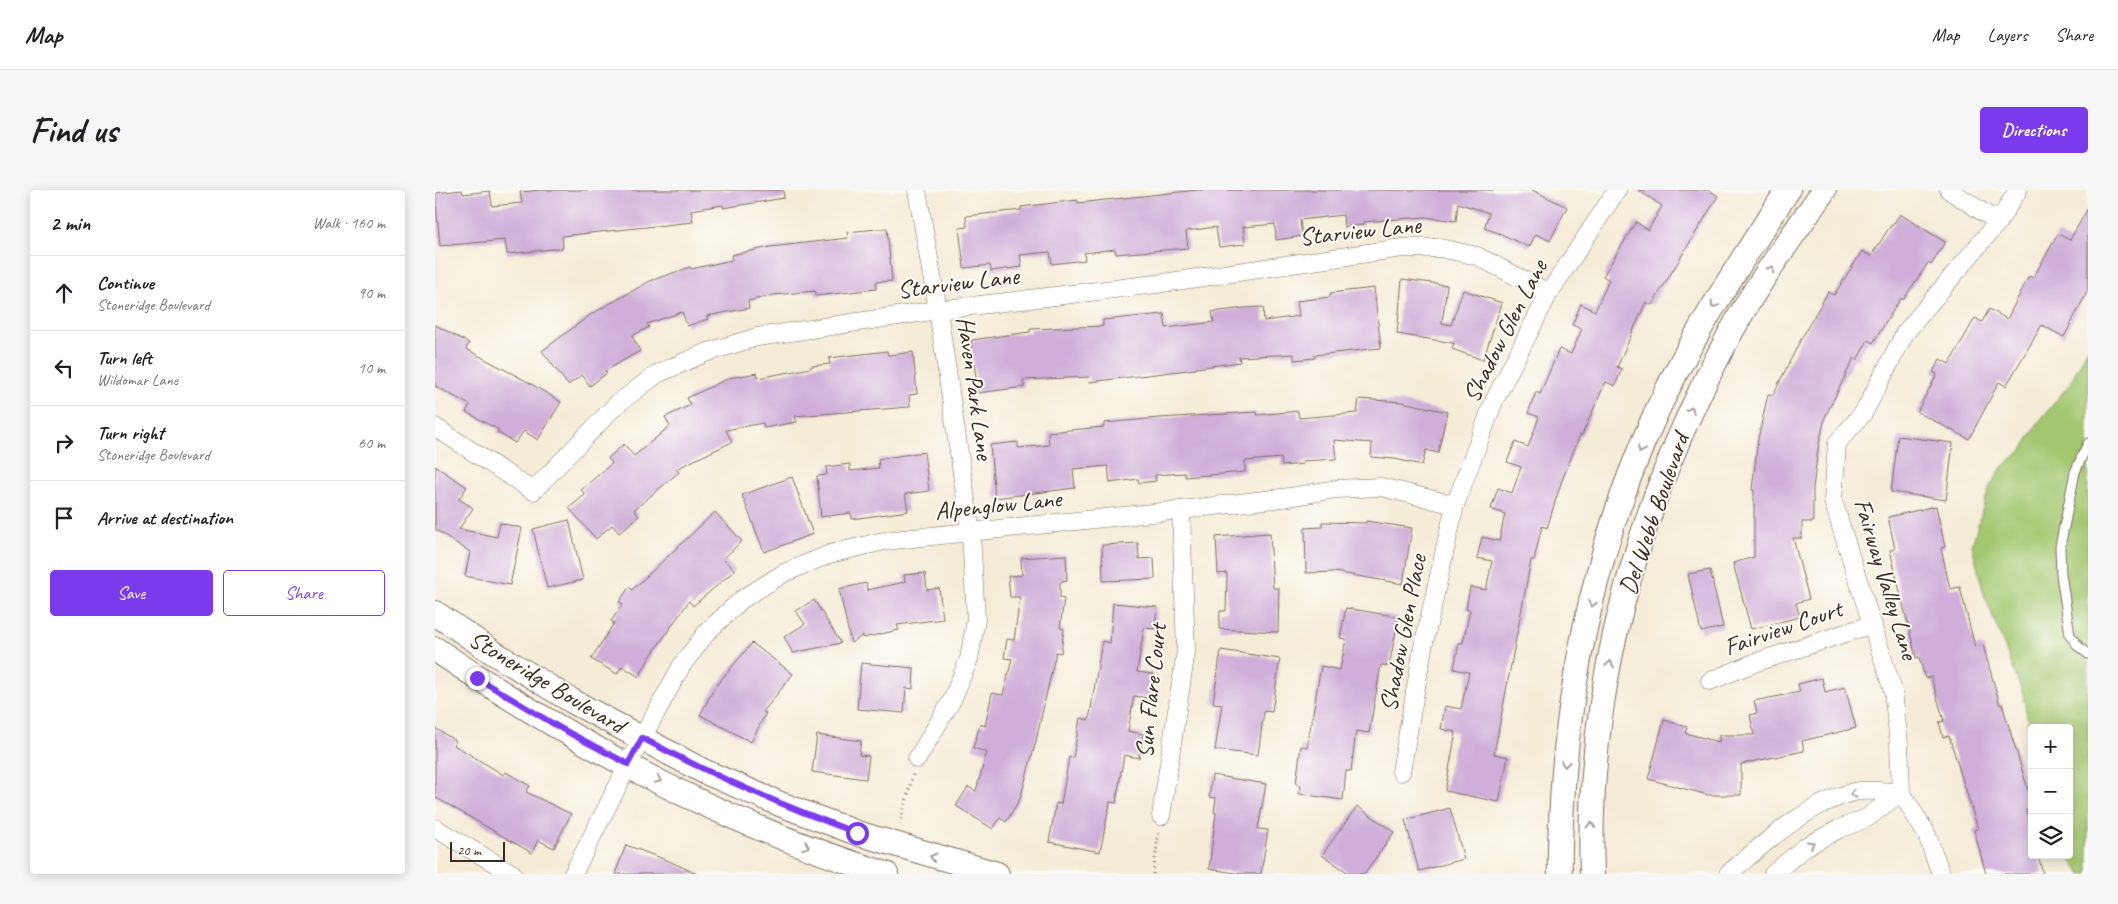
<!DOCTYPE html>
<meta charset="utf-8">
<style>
:root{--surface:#fff;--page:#f6f6f6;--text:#202124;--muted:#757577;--line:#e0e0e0;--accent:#7c3aed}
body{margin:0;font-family:Caveat,sans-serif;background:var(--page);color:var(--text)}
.controls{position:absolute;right:15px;bottom:15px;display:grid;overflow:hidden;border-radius:5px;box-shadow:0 2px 12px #0003}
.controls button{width:45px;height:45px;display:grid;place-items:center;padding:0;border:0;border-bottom:1px solid var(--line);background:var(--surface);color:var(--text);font:25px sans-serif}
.scale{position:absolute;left:15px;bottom:12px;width:55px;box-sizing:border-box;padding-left:5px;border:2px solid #3b2a1e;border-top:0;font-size:14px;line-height:18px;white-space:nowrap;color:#3b2a1e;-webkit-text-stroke:4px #fdfcf7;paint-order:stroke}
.stop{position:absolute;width:15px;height:15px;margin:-11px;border:4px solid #7c3aed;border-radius:50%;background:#fff}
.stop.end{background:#7c3aed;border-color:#fff;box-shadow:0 1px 5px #0008}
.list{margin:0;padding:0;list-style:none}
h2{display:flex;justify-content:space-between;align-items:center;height:65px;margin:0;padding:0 20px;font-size:21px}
h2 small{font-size:16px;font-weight:400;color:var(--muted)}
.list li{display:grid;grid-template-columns:32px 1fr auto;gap:15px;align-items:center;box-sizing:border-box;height:75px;padding:0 20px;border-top:1px solid var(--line)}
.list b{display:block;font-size:19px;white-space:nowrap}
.list p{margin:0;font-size:16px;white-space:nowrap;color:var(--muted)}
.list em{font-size:16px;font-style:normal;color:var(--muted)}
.actions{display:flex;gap:10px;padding:15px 20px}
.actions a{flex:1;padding:11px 0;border:1px solid var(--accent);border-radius:5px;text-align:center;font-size:18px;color:var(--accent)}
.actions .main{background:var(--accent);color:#fff}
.icon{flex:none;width:28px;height:28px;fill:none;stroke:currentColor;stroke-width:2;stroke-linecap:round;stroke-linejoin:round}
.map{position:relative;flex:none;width:1653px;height:684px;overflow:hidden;border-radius:5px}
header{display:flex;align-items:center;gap:30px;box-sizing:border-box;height:70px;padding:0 25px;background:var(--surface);border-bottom:1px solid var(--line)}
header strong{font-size:24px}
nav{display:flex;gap:28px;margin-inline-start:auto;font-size:18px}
.intro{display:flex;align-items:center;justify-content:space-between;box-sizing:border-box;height:120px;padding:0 30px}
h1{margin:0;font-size:35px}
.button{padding:12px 22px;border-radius:5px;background:var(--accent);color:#fff;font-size:18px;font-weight:700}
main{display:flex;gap:30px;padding:0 30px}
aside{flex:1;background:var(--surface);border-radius:5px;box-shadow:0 2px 12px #0003}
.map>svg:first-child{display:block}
</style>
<header>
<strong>Map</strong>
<nav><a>Map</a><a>Layers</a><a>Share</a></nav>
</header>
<div class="intro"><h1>Find us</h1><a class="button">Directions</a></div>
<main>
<aside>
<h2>2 min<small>Walk · 160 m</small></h2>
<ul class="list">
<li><svg class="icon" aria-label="ahead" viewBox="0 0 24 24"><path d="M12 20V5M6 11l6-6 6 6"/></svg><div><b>Continue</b><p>Stoneridge Boulevard</p></div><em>90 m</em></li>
<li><svg class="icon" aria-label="left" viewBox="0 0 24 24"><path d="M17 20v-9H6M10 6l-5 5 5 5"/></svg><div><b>Turn left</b><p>Wildomar Lane</p></div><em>10 m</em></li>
<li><svg class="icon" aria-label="right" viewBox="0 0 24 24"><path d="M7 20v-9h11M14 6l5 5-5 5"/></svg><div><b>Turn right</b><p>Stoneridge Boulevard</p></div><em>60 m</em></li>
<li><svg class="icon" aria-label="arrive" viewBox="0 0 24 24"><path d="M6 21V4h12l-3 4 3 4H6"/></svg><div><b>Arrive at destination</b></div></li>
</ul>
<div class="actions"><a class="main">Save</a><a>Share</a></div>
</aside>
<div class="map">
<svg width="1653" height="684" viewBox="0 0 1653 684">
<rect width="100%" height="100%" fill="#fdfcf7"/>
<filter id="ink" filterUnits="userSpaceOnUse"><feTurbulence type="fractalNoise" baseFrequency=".02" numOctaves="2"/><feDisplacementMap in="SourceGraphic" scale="10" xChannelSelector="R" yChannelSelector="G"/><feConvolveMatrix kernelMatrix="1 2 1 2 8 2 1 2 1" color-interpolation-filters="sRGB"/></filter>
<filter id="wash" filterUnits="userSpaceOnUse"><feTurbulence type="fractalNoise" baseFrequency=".0096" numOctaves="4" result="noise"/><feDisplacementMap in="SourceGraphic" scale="20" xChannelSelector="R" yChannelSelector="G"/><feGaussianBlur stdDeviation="1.12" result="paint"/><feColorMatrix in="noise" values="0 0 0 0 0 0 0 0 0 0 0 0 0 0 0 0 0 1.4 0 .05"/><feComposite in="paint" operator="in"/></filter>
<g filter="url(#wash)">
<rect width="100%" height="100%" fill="#f5ecd8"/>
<polygon fill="#a3c770" stroke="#6f7847" points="1653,158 1653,684 1646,684 1632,665 1634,665 1634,538 1597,538 1597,555 1588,504 1549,404 1537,355 1554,298 1568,276 1587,260 1603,233 1634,195"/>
<g id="blocks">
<g fill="#cfafd9">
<polygon points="27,0 28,4 55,1 57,16 87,13 85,2 106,0 348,0 349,8 288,18 288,15 256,20 258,32 127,46 128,58 72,64 70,50 5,56 0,3"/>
<polygon points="763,0 1097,0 1132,17 1115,51 1101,44 1094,57 1066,44 1049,38 1054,23 1023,13 1021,31 990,27 928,32 928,35 909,37 908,25 865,30 867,46 841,50 840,34 808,37 810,54 784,57 781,37 751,41 753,58 681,64 680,59 649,63 650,70 617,74 615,62 585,65 587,77 556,81 555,75 529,78 524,38 532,37 531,26 586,20 586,17 643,10 643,13"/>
<polygon points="1203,0 1274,0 1283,6 1217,115 1211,112 1182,177 1187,179 1180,196 1171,192 1167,200 1147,245 1145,245 1126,293 1112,338 1107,336 1099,370 1096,370 1059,564 1073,567 1064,612 1010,601 1021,542 1006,539 1010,516 1026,519 1034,482 1019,479 1024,452 1028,453 1035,420 1031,419 1035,397 1051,400 1057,371 1042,368 1047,347 1064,351 1070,324 1056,319 1063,298 1077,303 1086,277 1072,272 1080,252 1093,257 1104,227 1093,223 1101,202 1105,204 1124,159 1136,164 1147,139 1137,135 1146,114 1160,121 1174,90 1168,86 1201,32 1213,40 1227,16"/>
<polygon points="1653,18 1653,100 1629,147 1607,135 1571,196 1564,192 1534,249 1482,222 1502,184 1498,182 1505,169 1514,174 1540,128 1547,132 1554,119 1572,129 1594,86 1598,88 1623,44 1635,50"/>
<polygon points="1465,24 1510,52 1496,75 1493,73 1468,110 1466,108 1438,153 1433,150 1422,170 1419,168 1390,227 1383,259 1378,298 1378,332 1367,332 1367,348 1358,348 1374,409 1361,413 1365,427 1316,439 1298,373 1319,367 1319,300 1317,300 1323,249 1333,204 1338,205 1366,149 1393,102 1399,105 1427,61 1436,66 1456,35 1457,36"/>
<polygon points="452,38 457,91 441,92 441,99 381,106 380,101 339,105 313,111 314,118 272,126 273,129 252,136 247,122 212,134 214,137 197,146 205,161 170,181 172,183 155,196 147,185 133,195 107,161 155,125 215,91 255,77 256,79 297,70 296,65 335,57 413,48 412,42"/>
<polygon points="967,89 1012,95 1007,133 1016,135 1028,100 1067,113 1048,170 1017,159 1019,153 962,144"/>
<polygon points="939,98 946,158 880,165 880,168 859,170 859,164 804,167 805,172 761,178 761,179 655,192 654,187 588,190 589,197 543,203 536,150 595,142 595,139 668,136 668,130 729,124 731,138 779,132 777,122 810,118 828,117 829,131 864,126 862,111 895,107 895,103"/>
<polygon points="0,135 34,153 31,159 93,192 126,212 103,250 89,241 80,253 62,242 64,240 31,222 35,215 0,196"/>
<polygon points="452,161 453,165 478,162 482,204 474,205 475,217 360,226 362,232 329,238 328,233 291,240 297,252 241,279 244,282 199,320 204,326 184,343 177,335 161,349 134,318 150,305 146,300 177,273 173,268 189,254 199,266 235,236 230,227 256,215 252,208 294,188 322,183 323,188 376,178 376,176 395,174 394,168"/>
<polygon points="924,209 967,212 1012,222 1003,263 991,260 987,275 960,269 936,267 937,253 899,250 901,269 868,271 868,274 847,276 846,268 810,271 810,282 750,287 750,283 720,285 721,291 704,293 703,289 675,293 673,276 638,279 640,298 560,308 555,255 583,252 583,258 614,255 613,242 669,237 669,233 724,228 822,222 822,225 863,221 864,228 922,223"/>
<polygon points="1463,246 1518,253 1511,310 1456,302"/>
<polygon points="489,262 494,301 470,304 473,321 417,329 416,323 386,327 382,286 392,285 391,277 415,274 415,281 444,278 443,269"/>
<polygon points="0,276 32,297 24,309 38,318 24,339 62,347 65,333 87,338 75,395 30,386 35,362 0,339"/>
<polygon points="357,287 378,344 329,362 307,305"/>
<polygon points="1501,316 1510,357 1506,358 1515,399 1525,397 1540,457 1548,455 1565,515 1567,514 1597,613 1597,618 1591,620 1597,642 1597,665 1603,665 1608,684 1551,684 1539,640 1543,639 1514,546 1508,547 1504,532 1509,531 1496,487 1490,488 1484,467 1481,468 1455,360 1460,359 1453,327"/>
<polygon points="280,322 307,351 288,369 300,380 258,416 254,411 215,467 204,487 187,476 182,484 156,469 179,433 176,431 188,414 184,412 194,397 197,400"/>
<polygon points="134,330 148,390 112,398 98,339"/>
<polygon points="931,331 977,338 968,394 900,382 871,383 870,338 887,337 887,332 931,333"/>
<polygon points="835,343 838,398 844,398 843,442 784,439 785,421 791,421 792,383 783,384 781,347"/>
<polygon points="703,353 704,369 719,368 720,389 668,391 667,355"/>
<polygon points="631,365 632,390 627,391 625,393 625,408 629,409 625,438 629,439 626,463 621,462 600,555 585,609 571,632 565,628 558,639 521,616 533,597 541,601 552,562 538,558 545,534 550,536 557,503 568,505 577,469 569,468 572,449 579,450 585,407 575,407 573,386 587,385 586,368"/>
<polygon points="1275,380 1288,437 1266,442 1253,384"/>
<polygon points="490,383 492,400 504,398 508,429 462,435 464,440 428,448 428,445 416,453 404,399 431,393 432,400 470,392 469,385"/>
<polygon points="379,410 406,453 358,463 349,447 370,434 361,421"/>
<polygon points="678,413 722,417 720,439 709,438 702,482 718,484 714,508 699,506 693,541 708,544 704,568 689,565 681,613 675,612 665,662 614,652 621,613 626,614 634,567 638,568 645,528 654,530 667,451 675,453"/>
<polygon points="911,418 964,427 954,476 946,475 934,543 921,541 916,581 911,581 908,610 864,604 866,595 861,594 866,556 872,557 886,476 905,480 911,449 905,448"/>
<polygon points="317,453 358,484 328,522 331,523 316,552 265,525 280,497"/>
<polygon points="786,460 845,469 837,522 829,521 823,565 780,560 787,514 778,513"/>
<polygon points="426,473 479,478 478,499 471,498 469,523 422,519"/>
<polygon points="1387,488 1390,502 1410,497 1421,538 1367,551 1369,561 1306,574 1306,605 1273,605 1213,589 1229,530 1252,537 1250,543 1284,552 1284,545 1319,545 1315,525 1322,523 1319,511 1365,502 1363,494"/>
<polygon points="0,538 21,551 19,555 69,585 71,582 95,596 91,602 136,624 119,658 103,650 97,663 0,607"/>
<polygon points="382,545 426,551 424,565 434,566 431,589 377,582"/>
<polygon points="777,585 831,594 823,639 833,640 826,684 807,684 774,679 781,623 779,622 781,608 774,607"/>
<polygon points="922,616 959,642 929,684 915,684 887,665"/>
<polygon points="1015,618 1029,669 984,681 970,630"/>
<polygon points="191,655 234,671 262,684 180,684"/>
</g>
</g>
</g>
<g filter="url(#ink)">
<use href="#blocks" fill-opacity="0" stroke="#7c6e5f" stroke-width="1"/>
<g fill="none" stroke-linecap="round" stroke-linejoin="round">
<g stroke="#7c6e5f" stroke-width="11">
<polyline id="lane" points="1653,253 1640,282 1625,357 1626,384 1635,445 1643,456 1653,464"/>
</g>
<g stroke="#7c6e5f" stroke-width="19">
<g id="street">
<polyline points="482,0 503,120 536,344 541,429 534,469 517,510 482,569"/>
<polyline points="1514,0 1563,32"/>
<polyline points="0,237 98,301 181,215 222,184 270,163 322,147 503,120 721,94 967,58 1005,58 1042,66 1114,103"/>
<polyline points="1275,491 1319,473 1438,434"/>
<polyline points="966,582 988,457 1020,315 1059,211 1114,103 1182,0"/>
<polyline points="726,626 751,461 746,320"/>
<polyline points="0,638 78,684"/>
<polyline points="138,684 207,548 247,475 272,442 306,410 349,383 395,364 449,351 746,320 855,307 901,299 946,297 1020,315"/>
<path d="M 1293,684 C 1330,653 1371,614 1419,602 C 1433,599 1452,602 1466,602"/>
<polyline points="1338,684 1370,657 1404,639 1432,628 1466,602"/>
<polyline points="1506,684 1492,645 1466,602 1464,554 1458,501 1398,311 1402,253 1429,222 1470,143 1563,32 1583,0"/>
</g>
</g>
<g stroke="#7c6e5f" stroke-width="26">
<g id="secondary">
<polyline points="0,423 59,463 137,511 268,581 345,614 422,643 562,684"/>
<path d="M 0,459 C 138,553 291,635 451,684"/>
<path d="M 1125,684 C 1124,660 1126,636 1127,612 C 1135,465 1172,315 1240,184 C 1274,120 1313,60 1353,0"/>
<path d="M 1157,684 C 1150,488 1209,295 1305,126 C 1330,82 1361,41 1389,0"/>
</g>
</g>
<g stroke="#7c6e5f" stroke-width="3" stroke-dasharray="1 4" stroke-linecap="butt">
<polyline points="465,634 478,584"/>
<polyline points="718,684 724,641"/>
</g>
<use href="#lane" stroke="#fff" stroke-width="9"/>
<use href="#street" stroke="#fff" stroke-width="18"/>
<use href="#secondary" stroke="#fff" stroke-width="24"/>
</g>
<defs><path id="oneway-chevron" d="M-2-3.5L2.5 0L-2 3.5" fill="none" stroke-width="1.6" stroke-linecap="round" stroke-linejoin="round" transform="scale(1.25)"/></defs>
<g stroke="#a79f9a">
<use href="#oneway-chevron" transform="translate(1336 79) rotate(-57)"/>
<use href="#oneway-chevron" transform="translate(1279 115) rotate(121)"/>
<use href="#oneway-chevron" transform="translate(1256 220) rotate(-64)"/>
<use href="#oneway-chevron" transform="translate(1206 260) rotate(113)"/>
<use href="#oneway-chevron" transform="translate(1157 414) rotate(104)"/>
<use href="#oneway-chevron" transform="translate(1175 474) rotate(-80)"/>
<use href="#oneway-chevron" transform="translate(1130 574) rotate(96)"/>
<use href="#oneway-chevron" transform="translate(223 590) rotate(27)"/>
<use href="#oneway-chevron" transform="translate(1418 604) rotate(166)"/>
<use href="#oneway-chevron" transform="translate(1156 635) rotate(-88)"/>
<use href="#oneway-chevron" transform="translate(1376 654) rotate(-30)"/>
<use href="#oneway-chevron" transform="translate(371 656) rotate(21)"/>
<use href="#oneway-chevron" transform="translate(498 667) rotate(-164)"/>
</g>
</g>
<g fill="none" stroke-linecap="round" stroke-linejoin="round" filter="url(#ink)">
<path stroke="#7c3aed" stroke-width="6" d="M 42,488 L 127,539 L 193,574 L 207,548 C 278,586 346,615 422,643"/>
</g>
<g text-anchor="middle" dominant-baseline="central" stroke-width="4" stroke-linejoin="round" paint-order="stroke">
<g font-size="25" fill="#3b2a1e" stroke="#fdfcf7">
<text transform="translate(925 41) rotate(-6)">Starview Lane</text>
<text transform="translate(523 93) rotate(-7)">Starview Lane</text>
<text transform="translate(1070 141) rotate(-63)">Shadow Glen Lane</text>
<text transform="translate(540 198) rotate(82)">Haven Park Lane</text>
<text transform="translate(563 315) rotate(-6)">Alpenglow Lane</text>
<text transform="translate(1219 324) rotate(-71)">Del Webb Boulevard</text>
<text transform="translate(1451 389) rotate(73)">Fairway Valley Lane</text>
<text transform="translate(1348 438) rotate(-19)">Fairview Court</text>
<text transform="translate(968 443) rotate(-79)">Shadow Glen Place</text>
<text transform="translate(112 492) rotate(31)">Stoneridge Boulevard</text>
<text transform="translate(716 501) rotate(-84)">Sun Flare Court</text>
</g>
</g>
</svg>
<div class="controls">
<button>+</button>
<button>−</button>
<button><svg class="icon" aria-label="layers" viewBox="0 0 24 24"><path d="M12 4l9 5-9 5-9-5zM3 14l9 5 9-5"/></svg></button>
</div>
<div class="scale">20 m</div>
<div class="stop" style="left:422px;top:643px"></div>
<div class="stop end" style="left:42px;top:488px"></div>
</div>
</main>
